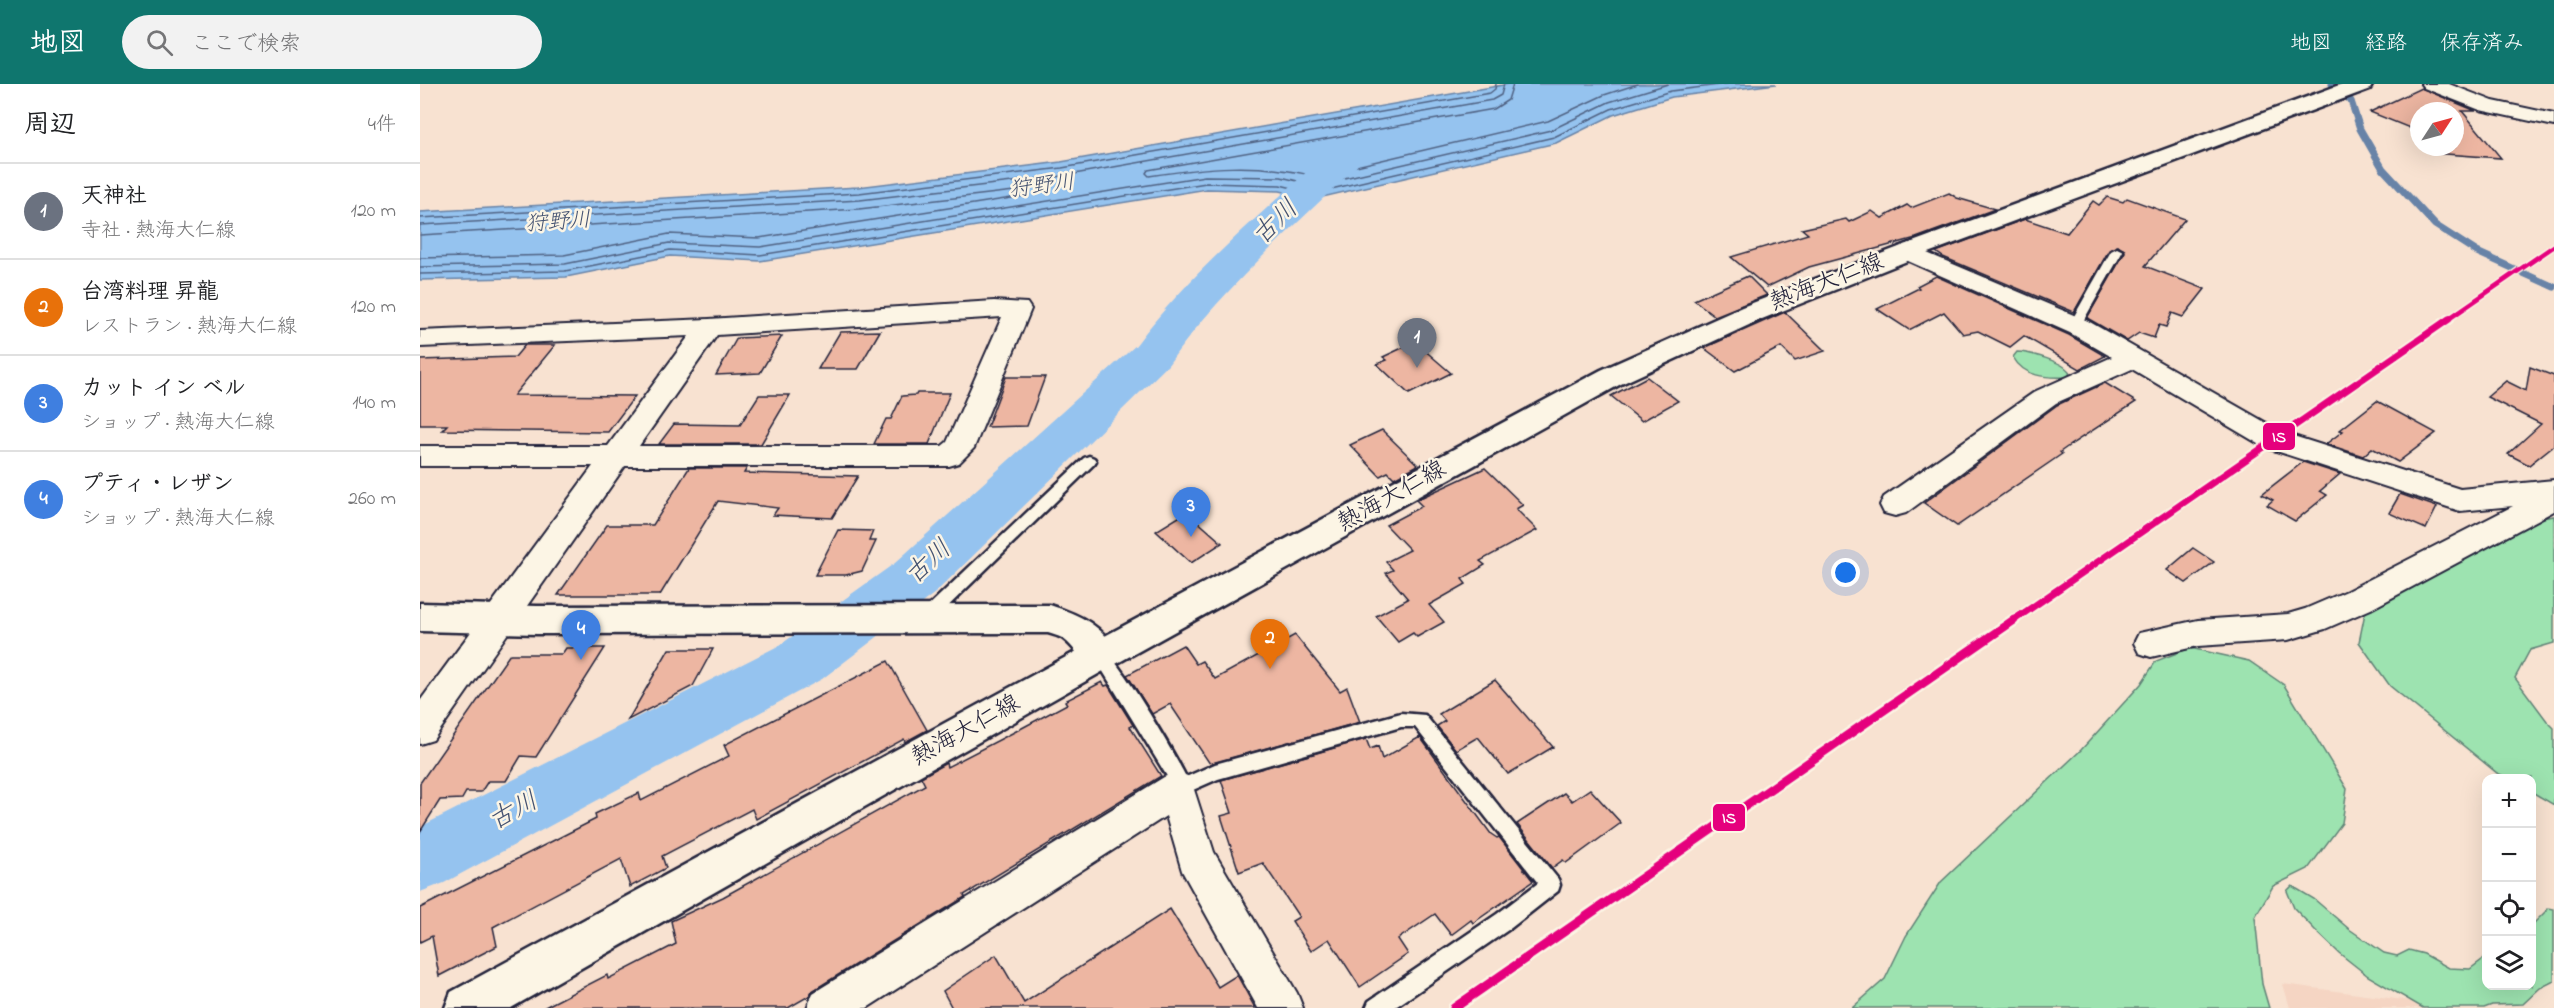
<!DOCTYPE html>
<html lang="ja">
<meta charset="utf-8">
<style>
:root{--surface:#fff;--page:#f2f2f2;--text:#202124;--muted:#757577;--line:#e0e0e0;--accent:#0f766e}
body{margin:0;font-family:"Indie Flower","Klee One",sans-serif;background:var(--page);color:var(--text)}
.controls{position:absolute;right:18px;bottom:18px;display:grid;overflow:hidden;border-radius:12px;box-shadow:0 6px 24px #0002}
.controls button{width:54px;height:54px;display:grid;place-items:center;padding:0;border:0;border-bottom:2px solid var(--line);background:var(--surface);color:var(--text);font:30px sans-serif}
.compass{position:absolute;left:1990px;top:18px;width:54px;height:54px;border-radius:50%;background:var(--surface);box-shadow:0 6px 24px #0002;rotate:54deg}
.you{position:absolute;left:1426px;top:489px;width:21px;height:21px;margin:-15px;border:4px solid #fff;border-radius:50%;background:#1a73e8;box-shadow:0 0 0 9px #1a73e833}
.badge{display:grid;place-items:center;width:39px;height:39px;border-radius:50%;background:var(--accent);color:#fff;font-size:20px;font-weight:700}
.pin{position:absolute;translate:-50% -50px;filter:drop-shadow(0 2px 3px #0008)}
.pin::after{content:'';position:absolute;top:32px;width:21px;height:18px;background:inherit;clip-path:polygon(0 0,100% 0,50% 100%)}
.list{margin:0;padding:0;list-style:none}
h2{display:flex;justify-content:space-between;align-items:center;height:78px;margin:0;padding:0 24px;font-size:26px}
h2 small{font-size:20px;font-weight:400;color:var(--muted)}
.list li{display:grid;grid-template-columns:39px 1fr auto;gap:18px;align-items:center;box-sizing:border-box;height:96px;padding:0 24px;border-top:2px solid var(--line)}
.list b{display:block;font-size:22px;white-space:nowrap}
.list p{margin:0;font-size:20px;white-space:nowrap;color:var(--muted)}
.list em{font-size:20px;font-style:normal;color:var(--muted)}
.icon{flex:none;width:33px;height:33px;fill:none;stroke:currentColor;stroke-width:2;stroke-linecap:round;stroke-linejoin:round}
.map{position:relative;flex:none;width:2134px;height:924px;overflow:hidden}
header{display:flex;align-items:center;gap:36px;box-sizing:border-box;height:84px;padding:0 30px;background:var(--accent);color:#fff}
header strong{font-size:28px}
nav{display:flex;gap:33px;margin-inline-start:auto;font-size:21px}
.search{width:420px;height:54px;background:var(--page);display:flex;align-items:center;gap:15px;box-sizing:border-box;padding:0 21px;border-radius:33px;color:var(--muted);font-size:22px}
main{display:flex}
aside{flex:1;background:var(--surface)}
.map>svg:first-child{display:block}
</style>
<header>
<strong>地図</strong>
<div class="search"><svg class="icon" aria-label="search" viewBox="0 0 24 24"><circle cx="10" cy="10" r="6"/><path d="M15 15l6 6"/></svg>ここで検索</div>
<nav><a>地図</a><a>経路</a><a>保存済み</a></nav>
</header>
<main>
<aside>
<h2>周辺<small>4件</small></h2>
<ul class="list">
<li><span class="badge" style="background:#6b7280">1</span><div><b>天神社</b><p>寺社 · 熱海大仁線</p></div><em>120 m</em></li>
<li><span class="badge" style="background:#e8710a">2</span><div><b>台湾料理 昇龍</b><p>レストラン · 熱海大仁線</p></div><em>120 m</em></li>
<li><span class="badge" style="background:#3f7fe0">3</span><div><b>カット イン ベル</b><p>ショップ · 熱海大仁線</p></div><em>140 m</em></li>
<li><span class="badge" style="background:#3f7fe0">4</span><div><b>プティ・レザン</b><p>ショップ · 熱海大仁線</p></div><em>260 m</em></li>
</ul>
</aside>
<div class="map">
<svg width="2134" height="924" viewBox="0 0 2134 924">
<rect width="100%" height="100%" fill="#f8e2d1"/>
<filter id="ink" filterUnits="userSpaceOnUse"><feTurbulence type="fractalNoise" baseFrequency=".0167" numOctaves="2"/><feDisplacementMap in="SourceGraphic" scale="12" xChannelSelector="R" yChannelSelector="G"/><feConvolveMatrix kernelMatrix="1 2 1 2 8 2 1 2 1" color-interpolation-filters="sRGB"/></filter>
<g filter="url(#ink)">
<polygon fill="#f5d5c3" points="1863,900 2044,924 1870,924"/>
<g fill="#9de3b0" stroke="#608276" stroke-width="1.5">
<path d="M 1597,268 C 1609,268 1645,278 1650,289 L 1647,293 C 1626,294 1604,293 1593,273 Z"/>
<polygon points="2134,432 2134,559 2110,566 2095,594 2127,637 2134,644 2134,721 2112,708 2112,694 2088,694 2077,689 1970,602 1939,558 1946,524 2022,483 2082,455 2110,436"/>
<polygon points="1770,564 1829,577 1864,601 1927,705 1922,739 1888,785 1853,802 1835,833 1842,900 1849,924 1432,924 1465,895 1486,852 1521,798 1661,666 1721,600 1736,577"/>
<polygon points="1872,802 1894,815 1929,845 1964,869 1977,872 1989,866 2004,870 2029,884 2050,885 2066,873 2066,902 2112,902 2112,841 2129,824 2134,825 2134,897 2120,904 2103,920 2072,921 2064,924 2003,924 1948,892 1919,869 1895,846 1874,824 1867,807"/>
</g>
<polygon fill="#95c3ef" stroke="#6783a7" stroke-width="1.5" points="1089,0 1356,0 1252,13 1193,31 1136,59 894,115 860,107 787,105 340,177 250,172 146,193 0,196 0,128 438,103 641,78"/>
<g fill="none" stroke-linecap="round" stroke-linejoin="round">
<g stroke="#506283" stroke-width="1.5">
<path d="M 1093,0 L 1088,16 L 1074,25 L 728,86 L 726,89 L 729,92 C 787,83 836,78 894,92 L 1128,37 L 1184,11 L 1218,0"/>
<polyline points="0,134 439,109 642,84 1070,9 1075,5 1076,0"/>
<polyline points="0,141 440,116 643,92 1072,16 1081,11 1084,0"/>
<polyline points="0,151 439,125 603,106 606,108 604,112 339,154 249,150 144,171 0,174"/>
<polyline points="0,183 145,180 249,159 340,163 785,92 861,93 894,101 1131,46 1189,18 1248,0"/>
<polyline points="0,190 145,187 250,166 340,171 786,99 860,101 894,109 1134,53 1191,25 1251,7 1307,0"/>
</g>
<polyline stroke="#6783a7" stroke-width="7" points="1912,0 1931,17 1940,45 1963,85 2015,141 2057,168 2134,203"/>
<path fill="#95c3ef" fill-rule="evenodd" d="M 932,55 L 945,58 L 951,66 L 945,74 C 879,139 801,205 748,281 L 515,509 L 402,595 L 24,799 L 0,808 L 0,743 L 360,561 L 475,479 L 716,261 C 772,186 851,122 919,58 Z"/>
</g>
<g fill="#edb6a2" stroke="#22223b" stroke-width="1.5">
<polygon points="2001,4 2056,27 2042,27 2081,74 2012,69 2008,63 2035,63 2035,27 1999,27 1999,52 1995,46 1950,28"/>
<polygon points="1529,109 1537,114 1575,125 1496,154 1389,183 1347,203 1311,173 1388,150 1382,145 1426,135 1429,138 1452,127 1462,134 1487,121 1491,124"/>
<polygon points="1687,113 1703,118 1707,114 1765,135 1725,182 1785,205 1763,233 1752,229 1746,243 1739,241 1734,254 1719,249 1707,257 1667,234 1705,168 1698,162 1689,166 1654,228 1523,173 1516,168 1605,135 1647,149 1673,117 1679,121"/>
<polygon points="1328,192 1347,211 1295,232 1274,216"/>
<polygon points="1516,192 1649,251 1685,272 1660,285 1604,252 1590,263 1558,247 1543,250 1524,228 1489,246 1457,225 1499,204 1497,202"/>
<polygon points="1365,228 1405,267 1375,277 1361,263 1315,287 1284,264"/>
<polygon points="460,247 438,285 398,285 420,248"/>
<polygon points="362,252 340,289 296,291 317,254"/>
<polygon points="995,258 1031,289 989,310 957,280 967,276 963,273"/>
<polygon points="105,261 135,261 94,311 215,312 188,348 22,346 27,341 0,341 0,276 95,273"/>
<polygon points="2110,283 2134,292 2134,361 2109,381 2088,370 2121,340 2067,313 2086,297 2106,307"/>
<polygon points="586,293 625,293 607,342 567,343"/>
<polygon points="1227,293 1258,317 1222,337 1191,312"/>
<polygon points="1685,299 1716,318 1650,361 1640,368 1642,370 1537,442 1504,419 1637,321"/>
<polygon points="497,309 530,309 509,360 454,360 466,335 471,335 482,312 496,311"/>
<polygon points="339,311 370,311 341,360 239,360 254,340 320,341"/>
<polygon points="1957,317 2016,349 1978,378 1952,364 1943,372 1906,360 1923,347 1920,346"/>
<polygon points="962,346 998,381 974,394 968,388 960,392 930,361"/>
<polygon points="1883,378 1920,390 1900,407 1907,411 1875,437 1847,421 1853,416 1842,410"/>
<polygon points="269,384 327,384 324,389 438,392 412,434 353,431 358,424 298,417 240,511 138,511 187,441 233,441"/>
<polygon points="1065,384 1103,421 1096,425 1117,446 1060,477 1065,481 1042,495 1046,500 1009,521 1024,538 997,553 993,549 978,558 956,532 988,515 966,489 973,486 966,478 990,466 966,441 1002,422 996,416"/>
<polygon points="1980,410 2017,423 2006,445 1969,429"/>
<polygon points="767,428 802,459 771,479 736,447"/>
<polygon points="418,446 453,447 449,457 456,457 442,487 426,491 395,491"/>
<polygon points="1773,464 1794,478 1766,499 1747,486"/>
<polygon points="875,551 920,607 927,603 940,638 790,680 750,620 732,630 707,591 763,561 776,580 782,577 795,595"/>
<polygon points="146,564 185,564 116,673 101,672 86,697 68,697 61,708 46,708 42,715 20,716 0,748 0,699 90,570 142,570"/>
<polygon points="249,565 293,565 273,602 208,636"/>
<polygon points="468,577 507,646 485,658 484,655 336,735 332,725 242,772 246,784 210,803 201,775 73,843 77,862 19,892 12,852 0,858 0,824 176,735 175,730 219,709 221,717 309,672 304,661"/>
<polygon points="1075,596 1133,663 1088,690 1058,653 1036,666 1017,642 1025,637 1019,630"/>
<polygon points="682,598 685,602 688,601 713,641 710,643 741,692 544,811 545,813 392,907 389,912 368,924 123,924 187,891 188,895 256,860 251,837 303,813 505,701 501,693 526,679 527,683 602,644 647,620 645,617"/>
<polygon points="1000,653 1071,750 1077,754 1079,753 1113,797 1053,839 1051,836 1031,851 1015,830 978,855 988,870 940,903 909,855 891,867 872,837 879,833 843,779 819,788 801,732 812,729 801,696 946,655 950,665 958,662 962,675"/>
<polygon points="1170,705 1201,739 1146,779 1143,776 1132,784 1097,740 1144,709 1152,717"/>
<polygon points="750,825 798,903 817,891 835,924 532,924 523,907 576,871 604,919"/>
</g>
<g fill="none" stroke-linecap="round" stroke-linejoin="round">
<g stroke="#22223b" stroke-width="5">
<g id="lane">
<polygon points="1697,164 1703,167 1661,241 1659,244 1651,244 1649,241 1691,167"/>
<polygon points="669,372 674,374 676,377 674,380 512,538 506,540 500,538 498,534 500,530 664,374"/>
<path d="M 681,564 C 696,569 756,673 766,693 L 795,680 L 981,629 L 1005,631 L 1138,795 L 1140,801 L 1138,807 L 1091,844 L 974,924 L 946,924 L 949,917 L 1077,830 L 1118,799 L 995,643 L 981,643 L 798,695 L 757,713 L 751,711 L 748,694 L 673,571 L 675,566 Z"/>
</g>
</g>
<g stroke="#22223b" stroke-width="4">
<g id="street">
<polygon points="2001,0 2029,0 2073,17 2134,30 2134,42 2060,26 2004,4"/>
<polygon points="1488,161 1668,237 1864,349 2040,405 2134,396 2134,427 1951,525 1905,545 1868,556 1778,562 1731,573 1719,569 1714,559 1719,549 1778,536 1868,530 1885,525 1927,507 2093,422 2040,427 1844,363 1712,285 1636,319 1486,429 1475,432 1464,429 1460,421 1464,413 1616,307 1692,273 1650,249 1479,173 1476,168 1479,163"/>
<path d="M 574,217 L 607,219 L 611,225 L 554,364 L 539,379 L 529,382 L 205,382 L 13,656 L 0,660 L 0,617 L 173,382 L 0,382 L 0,362 L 188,362 L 269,252 L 0,263 L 0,247 L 289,235 ZM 582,233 L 527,358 L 522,362 L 219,362 L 297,251 Z"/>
<polygon points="757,688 770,693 794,768 877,909 883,924 838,924 762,787 746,732 447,924 387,924 393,909 744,693"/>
</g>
</g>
<g stroke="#22223b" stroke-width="5">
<path id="secondary" d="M 0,519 L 117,522 L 630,521 C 660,531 683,541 699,571 L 694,581 C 663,591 662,568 642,554 C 638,552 632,550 628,549 L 117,550 L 0,547 Z"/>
</g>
<g stroke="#22223b" stroke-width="5">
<polygon id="primary" points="1922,0 1953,0 1950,5 1497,173 1342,235 1201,300 694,581 91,924 25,924 31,908 668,561 1181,286 1322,223 1479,163"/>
</g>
<use href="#lane" fill="#fcf5e5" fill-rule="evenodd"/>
<use href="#street" fill="#fcf5e5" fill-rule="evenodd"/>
<use href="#secondary" fill="#fcf5e5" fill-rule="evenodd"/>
<use href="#primary" fill="#fcf5e5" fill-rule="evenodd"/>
<g stroke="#fcf5e5" stroke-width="8">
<polyline id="rail-1-far2" points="2027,236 2134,162"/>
</g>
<g stroke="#fcf5e5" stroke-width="11">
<polyline id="rail-1-far1" points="1591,538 2029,235"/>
</g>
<g stroke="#fcf5e5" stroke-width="14">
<polyline id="rail-1" points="1034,924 1594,536"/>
</g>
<use href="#rail-1-far2" stroke="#e5007d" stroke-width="5"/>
<use href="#rail-1-far1" stroke="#e5007d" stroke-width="7"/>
<use href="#rail-1" stroke="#e5007d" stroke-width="9"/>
</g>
</g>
<g text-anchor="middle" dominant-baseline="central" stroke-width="5" stroke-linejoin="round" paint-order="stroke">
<g font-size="22" font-style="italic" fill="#445271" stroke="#fcf5e5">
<text transform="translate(622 103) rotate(-7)">狩野川</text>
<text transform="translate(138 139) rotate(-4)">狩野川</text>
</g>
<g font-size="24" fill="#22223b" stroke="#fcf5e5">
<text transform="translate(1407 199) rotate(-21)">熱海大仁線</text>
<text transform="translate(972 413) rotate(-29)">熱海大仁線</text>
<text transform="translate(546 647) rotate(-29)">熱海大仁線</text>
</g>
<g font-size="26" font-style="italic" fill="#445271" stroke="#fcf5e5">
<text transform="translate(856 139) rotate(-44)">古川</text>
<text transform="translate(509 479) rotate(-42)">古川</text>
<text transform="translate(94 728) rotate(-28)">古川</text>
</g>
</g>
<g stroke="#fcf5e5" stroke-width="2">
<rect x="1842" y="338" width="34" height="29" rx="6" fill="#e5007d"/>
<rect x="1292" y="719" width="34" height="29" rx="6" fill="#e5007d"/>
</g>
<g font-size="16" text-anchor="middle" font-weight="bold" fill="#fff">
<text x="1859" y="358">IS</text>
<text x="1309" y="739">IS</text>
</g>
</svg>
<div class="controls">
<button>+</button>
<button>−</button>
<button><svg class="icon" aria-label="locate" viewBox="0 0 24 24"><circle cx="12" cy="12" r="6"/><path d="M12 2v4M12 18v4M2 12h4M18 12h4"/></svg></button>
<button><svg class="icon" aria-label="layers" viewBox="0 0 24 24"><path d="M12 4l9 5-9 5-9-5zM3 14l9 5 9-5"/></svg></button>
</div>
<svg class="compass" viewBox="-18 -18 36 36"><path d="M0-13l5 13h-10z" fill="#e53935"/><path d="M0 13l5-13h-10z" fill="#757577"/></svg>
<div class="you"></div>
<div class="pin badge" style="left:997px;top:284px;background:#6b7280">1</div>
<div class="pin badge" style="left:850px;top:585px;background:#e8710a">2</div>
<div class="pin badge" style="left:771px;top:453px;background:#3f7fe0">3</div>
<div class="pin badge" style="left:161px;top:576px;background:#3f7fe0">4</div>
</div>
</main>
